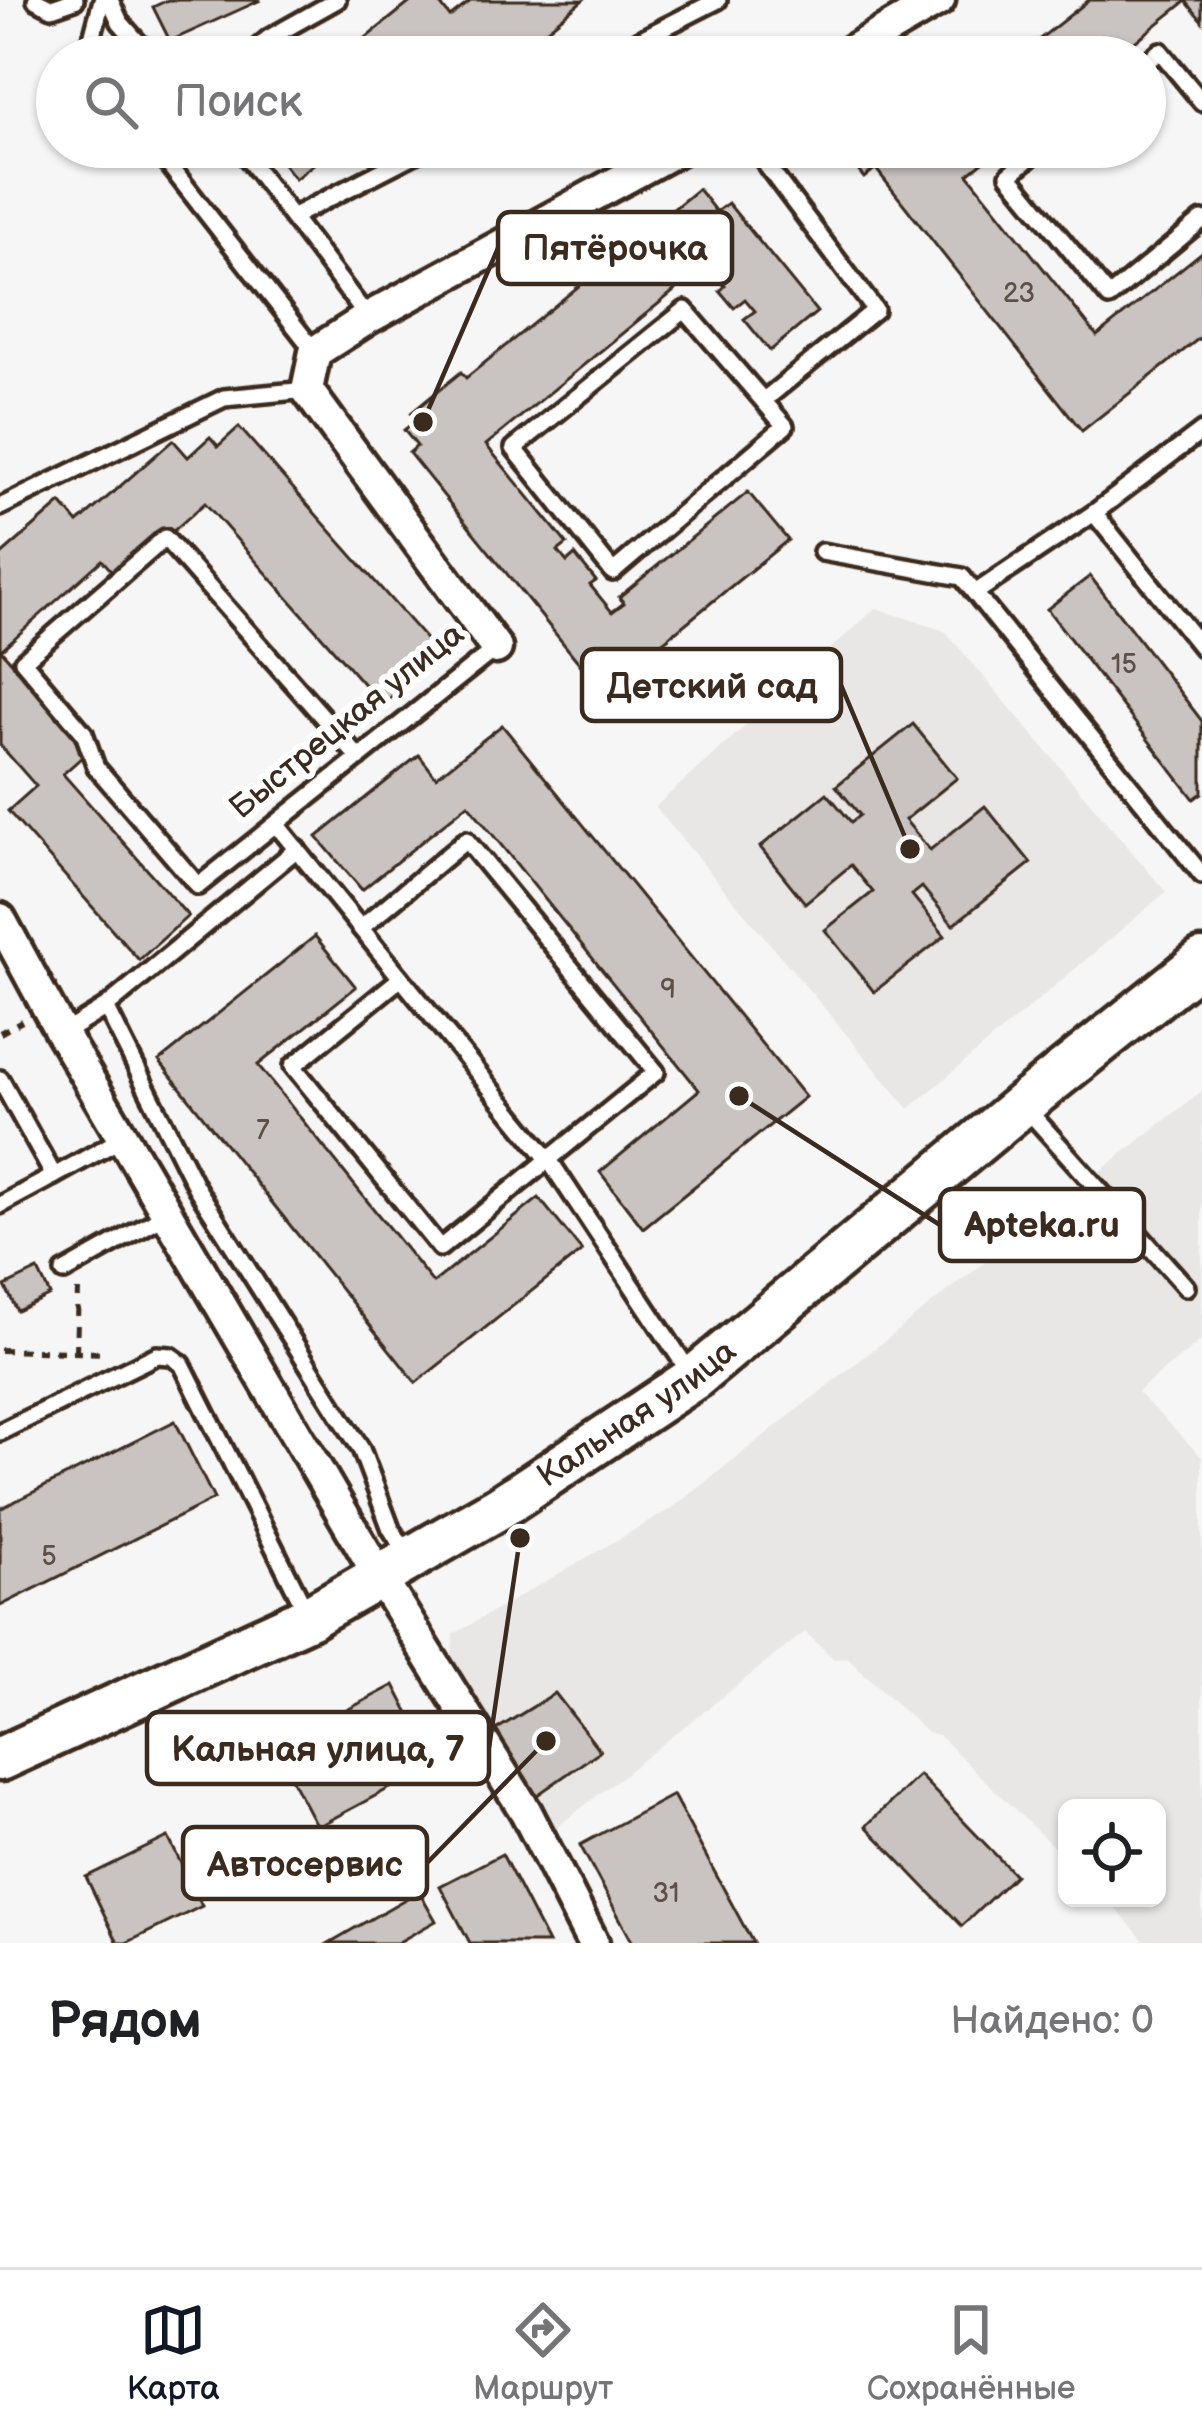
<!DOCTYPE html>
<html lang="ru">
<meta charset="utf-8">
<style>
:root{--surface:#fff;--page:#f6f6f6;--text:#202124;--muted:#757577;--line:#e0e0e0;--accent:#111827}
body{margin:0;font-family:"Balsamiq Sans",sans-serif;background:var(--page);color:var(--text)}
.controls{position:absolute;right:36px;bottom:36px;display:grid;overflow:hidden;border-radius:18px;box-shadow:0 3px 9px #0004}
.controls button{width:108px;height:108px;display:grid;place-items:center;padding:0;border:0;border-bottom:3px solid var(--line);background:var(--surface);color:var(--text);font:60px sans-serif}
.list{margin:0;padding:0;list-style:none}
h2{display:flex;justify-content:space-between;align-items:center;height:156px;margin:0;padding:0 48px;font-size:51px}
h2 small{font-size:39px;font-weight:400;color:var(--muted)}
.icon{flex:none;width:66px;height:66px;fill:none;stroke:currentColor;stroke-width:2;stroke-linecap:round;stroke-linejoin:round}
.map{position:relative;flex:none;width:1202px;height:1943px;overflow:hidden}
.search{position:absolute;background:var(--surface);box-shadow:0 3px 9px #0004;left:36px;right:36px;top:36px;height:132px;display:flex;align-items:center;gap:30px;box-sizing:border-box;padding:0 42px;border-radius:66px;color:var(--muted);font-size:45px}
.sheet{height:324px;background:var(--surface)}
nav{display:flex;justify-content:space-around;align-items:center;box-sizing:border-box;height:168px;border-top:3px solid var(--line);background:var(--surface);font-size:33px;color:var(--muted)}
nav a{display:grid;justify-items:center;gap:6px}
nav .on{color:var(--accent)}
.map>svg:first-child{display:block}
</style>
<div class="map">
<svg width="1202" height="1943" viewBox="0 0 1202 1943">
<rect width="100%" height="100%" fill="#f7f6f6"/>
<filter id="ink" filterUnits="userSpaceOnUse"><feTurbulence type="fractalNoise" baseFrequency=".00833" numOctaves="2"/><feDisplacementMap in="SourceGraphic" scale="24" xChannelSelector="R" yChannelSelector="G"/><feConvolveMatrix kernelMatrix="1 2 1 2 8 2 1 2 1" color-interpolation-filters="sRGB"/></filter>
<g filter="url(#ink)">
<g fill="#e9e7e6">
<polygon points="876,608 945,631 1166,892 909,1109 655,807"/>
<polygon points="1202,1091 1202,1340 1137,1392 1202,1457 1202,1943 1146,1943 1106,1898 1157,1898 1157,1808 1067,1808 1067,1860 938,1735 927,1733 847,1657 834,1659 805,1632 556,1828 451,1664 454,1634 671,1509"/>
</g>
<g fill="#c9c3c1" stroke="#3b2a1e" stroke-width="3">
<polygon points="168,0 261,0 170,41 153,7"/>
<polygon points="413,0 437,0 450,17 472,0 583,0 513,57 483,57 468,39 447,57 342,57"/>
<polygon points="1089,0 1202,0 1202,21 1186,1 1116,57 1017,57"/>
<polygon points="270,147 335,147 295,179"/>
<polygon points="853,147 902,147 864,178 845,154"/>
<polygon points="904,147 1002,147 968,174 1097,336 1202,252 1202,336 1082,431 876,169"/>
<polygon points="698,189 716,212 728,203 817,312 770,351 744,319 755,311 745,299 734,308 720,291 725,286 708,265 712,261 705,252 678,274 685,282 486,445 567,544 558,551 567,562 575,555 596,581 590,585 612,612 624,603 619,597 748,492 788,540 615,681 597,658 584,669 409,453 417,446 404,430 417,420 411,413 461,372 466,378"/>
<polygon points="239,427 439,654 382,705 205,503 119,579 102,560 1,650 90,750 63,774 188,916 139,960 8,811 36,786 0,745 0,556 61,503 78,523 173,440 188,457 210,437 218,446"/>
<polygon points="1090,576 1202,721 1202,793 1194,799 1047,609"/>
<polygon points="913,724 957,778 905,820 930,850 985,806 1031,863 953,925 922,887 912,895 945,936 874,992 825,930 873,892 851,865 805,903 760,847 827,793 851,822 860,815 836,786"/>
<polygon points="502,725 805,1097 643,1228 600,1172 699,1090 468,804 362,890 317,837 419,755 436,777"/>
<polygon points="315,936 356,987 258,1065 433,1283 539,1198 582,1251 416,1383 159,1061"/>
<polygon points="38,1270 50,1295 17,1311 5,1286"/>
<polygon points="175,1421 214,1499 0,1606 0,1509"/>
<polygon points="394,1685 435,1764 317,1827 275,1748"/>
<polygon points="555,1693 600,1751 536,1796 494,1731"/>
<polygon points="919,1775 1015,1875 962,1926 866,1826"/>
<polygon points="673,1795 753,1943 633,1943 580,1845"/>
<polygon points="168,1837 202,1906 126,1943 118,1943 86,1877"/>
<polygon points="502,1854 548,1943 470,1943 440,1886"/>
<polygon points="419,1891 436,1921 397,1943 329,1943"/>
</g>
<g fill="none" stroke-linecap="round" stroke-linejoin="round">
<g stroke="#3b2a1e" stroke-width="24">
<g id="lane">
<polyline points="36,0 52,8 75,0"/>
<polyline points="110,0 120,22 151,57"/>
<polyline points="87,57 102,0"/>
<polyline points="247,57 269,38 337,0"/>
<polyline points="606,57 718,0"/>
<polyline points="1145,63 1160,51 1202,102"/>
<polyline points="155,147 315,352"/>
<polyline points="239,147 368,318"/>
<polyline points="757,147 767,166 875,310 764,400"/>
<polyline points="1043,147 1009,175 1109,297 1202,220"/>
<polyline points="294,216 429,147"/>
<polygon points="685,310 785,426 613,572 514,448"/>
<polyline points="0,507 224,398 307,390"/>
<polyline points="1094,513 1202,648"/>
<polyline points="822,552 962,577 1202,875"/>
<polyline points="975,593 1094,513 1202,431"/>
<path d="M 359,758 L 165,538 L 23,661 L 84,733 L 96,767 L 198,886 C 298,807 396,727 496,648"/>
<polyline points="276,824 549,1160 692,1376"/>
<polyline points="361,928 466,840 656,1072 440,1248 293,1066 401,978"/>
<polyline points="106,1007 196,1187 361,1449 391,1529 408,1555"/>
<polyline points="62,1034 106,1007 297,849"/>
<polyline points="0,1079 54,1176 123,1138"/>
<polyline points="1024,1106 1186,1287"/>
<polyline points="0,1205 54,1176"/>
<polyline points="64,1272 167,1214"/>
<polyline points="0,1432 157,1355 171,1356 182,1364 308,1615"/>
</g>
</g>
<g stroke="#3b2a1e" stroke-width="39">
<g id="street">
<polyline points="841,57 939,0"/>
<polyline points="496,648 307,390 315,352 368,318 682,147"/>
<polyline points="0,919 62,1034 381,1579 526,1812 593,1943"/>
</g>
</g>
<g stroke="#3b2a1e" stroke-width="51">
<g id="secondary">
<path id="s1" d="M 0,1759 L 309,1617 L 500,1507 L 694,1378 L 1023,1104 L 1202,961"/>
</g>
</g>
<g stroke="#3b2a1e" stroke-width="6" stroke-dasharray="9 9" stroke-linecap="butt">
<polyline points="0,1033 22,1021"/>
<polyline points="0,1350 107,1353"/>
<polyline points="76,1352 78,1290"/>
</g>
<use href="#lane" stroke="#fff" stroke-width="15"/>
<use href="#street" stroke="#fff" stroke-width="30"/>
<use href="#secondary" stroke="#fff" stroke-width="42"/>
</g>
</g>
<g text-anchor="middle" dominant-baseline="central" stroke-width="12" stroke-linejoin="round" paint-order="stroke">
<g font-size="27" fill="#5e5047">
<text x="1019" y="294">23</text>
<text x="1124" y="665">15</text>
<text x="668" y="990">9</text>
<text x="263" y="1131">7</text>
<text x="49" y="1557">5</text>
<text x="666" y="1894">31</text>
</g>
<g font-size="33" fill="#3b2a1e" stroke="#fff">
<text transform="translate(347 721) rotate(-39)">Быстрецкая улица</text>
<text stroke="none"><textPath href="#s1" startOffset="726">Кальная улица</textPath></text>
</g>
</g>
<path fill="none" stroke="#3b2a1e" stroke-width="4.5" d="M423 422L498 248M910 849L841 685M739 1096L940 1225M520 1538L489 1748M546 1741L427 1863"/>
<g fill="#3b2a1e" stroke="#fff" stroke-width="4.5">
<circle cx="423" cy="422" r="12"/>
<circle cx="910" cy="849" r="12"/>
<circle cx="739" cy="1096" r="12"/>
<circle cx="520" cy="1538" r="12"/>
<circle cx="546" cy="1741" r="12"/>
</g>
<g fill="#fff" stroke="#3b2a1e" stroke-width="4.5">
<rect x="498" y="212" width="234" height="72" rx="12"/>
<rect x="582" y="649" width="259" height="72" rx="12"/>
<rect x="940" y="1189" width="204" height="72" rx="12"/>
<rect x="147" y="1712" width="342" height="72" rx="12"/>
<rect x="183" y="1827" width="244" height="72" rx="12"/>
</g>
<g font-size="36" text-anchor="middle" font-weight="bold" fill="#3b2a1e">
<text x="615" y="260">Пятёрочка</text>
<text x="712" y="698">Детский сад</text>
<text x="1042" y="1237">Apteka.ru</text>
<text x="318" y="1761">Кальная улица, 7</text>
<text x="305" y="1876">Автосервис</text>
</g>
</svg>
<div class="controls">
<button><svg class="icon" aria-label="locate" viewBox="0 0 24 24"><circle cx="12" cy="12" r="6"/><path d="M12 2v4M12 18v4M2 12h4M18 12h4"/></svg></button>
</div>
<div class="search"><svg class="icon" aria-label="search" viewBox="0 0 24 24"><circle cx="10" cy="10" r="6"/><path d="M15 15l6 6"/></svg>Поиск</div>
</div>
<section class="sheet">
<h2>Рядом<small>Найдено: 0</small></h2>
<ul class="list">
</ul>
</section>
<nav>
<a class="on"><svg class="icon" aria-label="map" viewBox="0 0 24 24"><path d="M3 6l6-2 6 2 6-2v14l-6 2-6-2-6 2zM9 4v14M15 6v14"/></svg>Карта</a>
<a><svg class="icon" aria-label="directions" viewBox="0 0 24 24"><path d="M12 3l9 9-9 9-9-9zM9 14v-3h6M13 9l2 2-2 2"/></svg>Маршрут</a>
<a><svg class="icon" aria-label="saved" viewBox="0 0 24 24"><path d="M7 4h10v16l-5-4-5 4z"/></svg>Сохранённые</a>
</nav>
